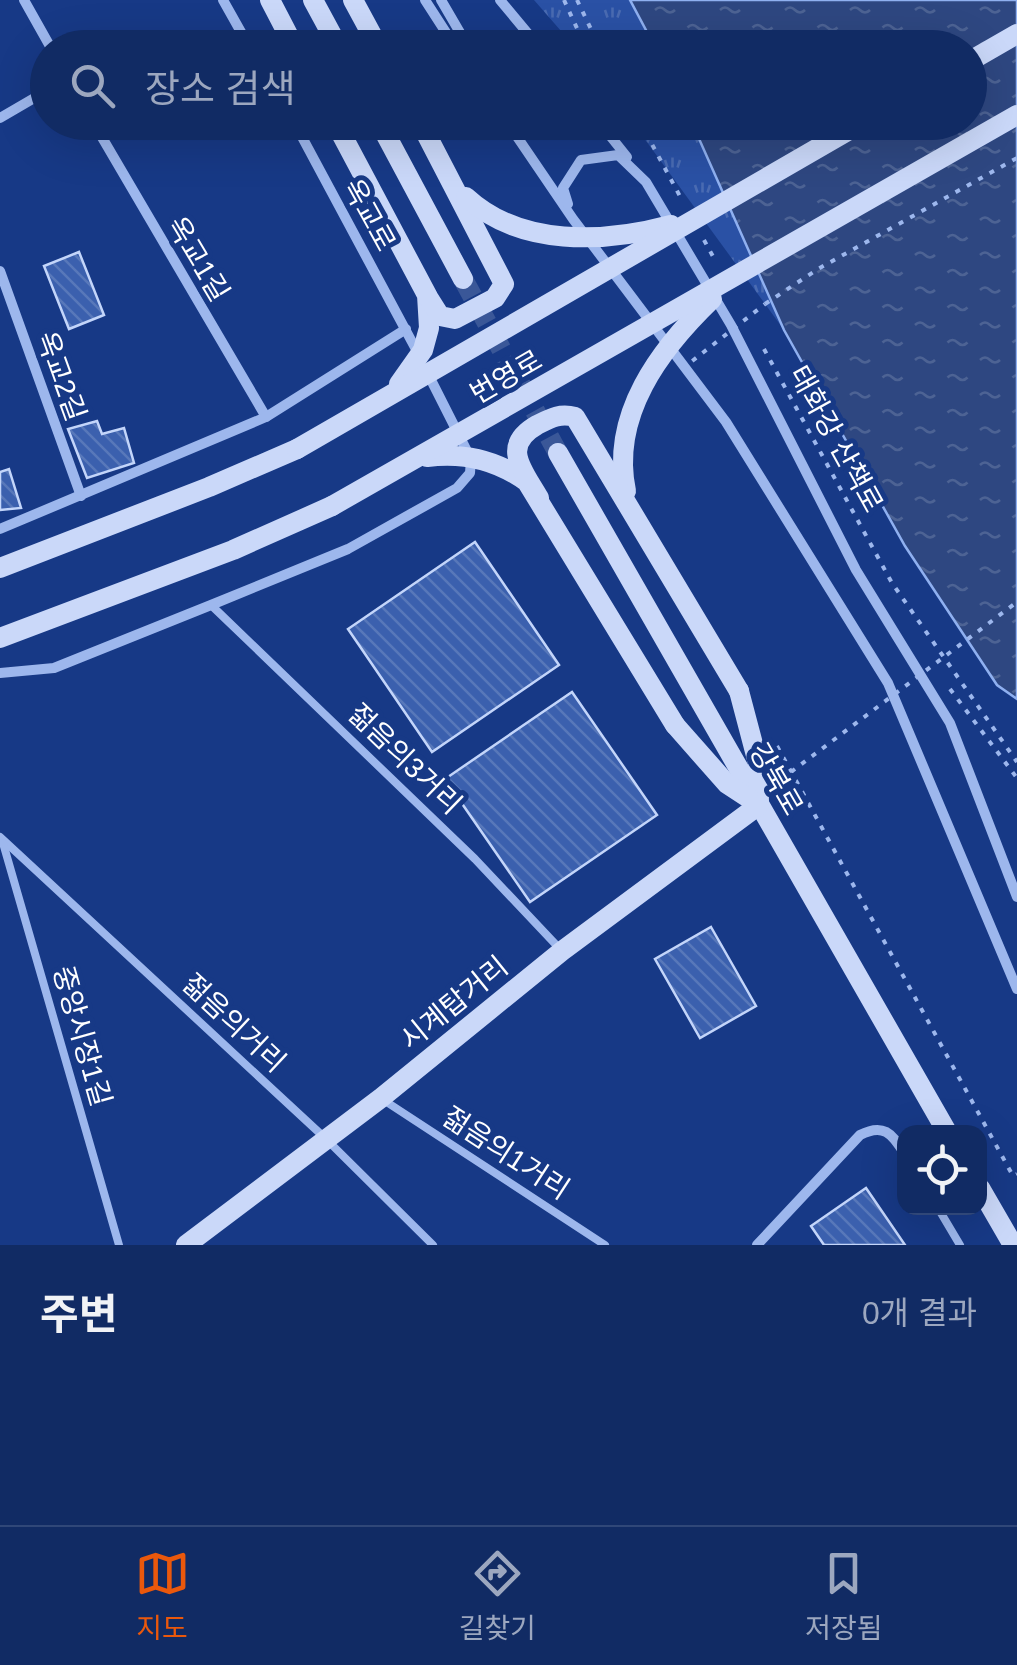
<!DOCTYPE html>
<html lang="ko">
<meta charset="utf-8">
<style>
:root{--surface:#112b64;--page:#1a336a;--text:#f1f3f6;--muted:#9ca7bf;--line:#304778;--accent:#ea580c}
body{margin:0;font-family:Helvetica,"Noto Sans KR",sans-serif;background:var(--page);color:var(--text)}
.controls{position:absolute;right:30px;bottom:30px;display:grid;overflow:hidden;border-radius:20px;box-shadow:0 10px 40px #0002}
.controls button{width:90px;height:90px;display:grid;place-items:center;padding:0;border:0;border-bottom:2px solid var(--line);background:var(--surface);color:var(--text);font:50px sans-serif}
.list{margin:0;padding:0;list-style:none}
h2{display:flex;justify-content:space-between;align-items:center;height:130px;margin:0;padding:0 40px;font-size:42px}
h2 small{font-size:32px;font-weight:400;color:var(--muted)}
.icon{flex:none;width:55px;height:55px;fill:none;stroke:currentColor;stroke-width:2;stroke-linecap:round;stroke-linejoin:round}
.map{position:relative;flex:none;width:1017px;height:1245px;overflow:hidden}
.search{position:absolute;background:var(--surface);box-shadow:0 10px 40px #0002;left:30px;right:30px;top:30px;height:110px;display:flex;align-items:center;gap:25px;box-sizing:border-box;padding:0 35px;border-radius:55px;color:var(--muted);font-size:38px}
.sheet{height:280px;background:var(--surface)}
nav{display:flex;justify-content:space-around;align-items:center;box-sizing:border-box;height:140px;border-top:2px solid var(--line);background:var(--surface);font-size:28px;color:var(--muted)}
nav a{display:grid;justify-items:center;gap:5px}
nav .on{color:var(--accent)}
.map>svg:first-child{display:block}
</style>
<div class="map">
<svg width="1017" height="1245" viewBox="0 0 1017 1245">
<defs>
<pattern id="grass-tufts" width="24" height="20" patternUnits="userSpaceOnUse" patternTransform="scale(2.5)"><rect width="24" height="20" fill="#2a51a5"/><path d="M3 7l-1-3M5 7V3M7 7l1-3M15 17l-1-3M17 17v-4M19 17l1-3" fill="none" stroke="#4a6bb2"/></pattern>
<pattern id="water-ripples" width="26" height="14" patternUnits="userSpaceOnUse" patternTransform="scale(2.5)"><rect width="26" height="14" fill="#2e4781"/><path d="M2 4q2-2 4 0t4 0M15 11q2-2 4 0t4 0" fill="none" stroke="#4d6394"/></pattern>
<pattern id="building-back-hatch" width="6" height="6" patternUnits="userSpaceOnUse" patternTransform="scale(2.5)"><rect width="6" height="6" fill="#3b60ae"/><path d="M-1 5l2 2M0 0l6 6M5-1l2 2" fill="none" stroke="#5878ba"/></pattern>
</defs>
<rect width="100%" height="100%" fill="#173986"/>
<g fill="url(#grass-tufts)">
<polygon points="534,0 630,0 655,47 575,47"/>
<polygon points="633,123 692,123 784,330"/>
</g>
<polygon fill="url(#water-ripples)" stroke="#8fb0f0" stroke-width="2.5" points="630,0 1017,0 1017,699 997,685 905,546 784,330 692,123 970,122 970,48 655,47"/>
<g fill="url(#building-back-hatch)" stroke="#c3d5fa" stroke-width="2.5">
<polygon points="79,252 104,315 69,329 44,266"/>
<polygon points="97,421 102,434 124,428 134,463 87,478 68,429"/>
<polygon points="9,469 21,508 0,510 0,472"/>
<polygon points="475,542 559,665 432,752 348,629"/>
<polygon points="572,692 657,815 530,902 445,779"/>
<polygon points="711,927 756,1006 700,1038 655,959"/>
<polygon points="866,1188 905,1245 824,1245 811,1226"/>
</g>
<g fill="none" stroke-linecap="round" stroke-linejoin="round">
<polyline stroke="#3a5798" stroke-width="20" stroke-dasharray="20 10" stroke-linecap="butt" points="463,279 558,453"/>
<g stroke="#9db7ed" stroke-width="4" stroke-dasharray="5 8" stroke-linecap="butt">
<polyline points="564,0 586,48"/>
<polyline points="577,0 600,48"/>
<polyline points="640,122 682,200"/>
<polyline points="704,240 716,262"/>
<polyline points="765,304 818,269 1017,158"/>
<polyline points="764,349 892,583 1017,762"/>
<polyline points="950,689 1017,778"/>
<polyline points="777,746 1013,1176 1017,1174"/>
</g>
<g stroke="#9db7ed" stroke-width="8">
<polyline points="211,605 475,859 560,949"/>
<polyline points="0,837 325,1138 433,1245"/>
<polyline points="3,843 119,1245"/>
<polyline points="385,1101 605,1245"/>
<polyline points="938,1208 960,1245"/>
</g>
<g stroke="#9db7ed" stroke-width="10">
<polyline points="24,0 51,48"/>
<polyline points="223,0 250,48"/>
<polyline points="425,0 456,48"/>
<polyline points="441,0 469,48"/>
<polyline points="500,0 540,48"/>
<polyline points="0,118 48,90"/>
<polyline points="93,122 266,417"/>
<polyline points="294,122 419,355"/>
<polyline points="507,122 573,219 726,422 888,683 1017,989"/>
<polyline points="599,122 627,157"/>
<polyline points="568,204 563,188 581,160 618,155 646,182 731,325 856,570 950,723 1017,897"/>
<polyline points="0,271 81,496"/>
<polyline points="0,529 266,417 406,329"/>
<polyline points="0,673 54,668 211,605 348,549 457,488 470,473 471,459 426,370"/>
<path d="M 757,1245 L 860,1135 C 883,1123 892,1133 904,1153"/>
</g>
<g stroke="#cad8f9" stroke-width="20">
<polyline points="270,0 295,48"/>
<polyline points="313,0 339,48"/>
<polyline points="353,0 379,48"/>
<polyline points="970,61 1017,34"/>
<polyline points="379,122 463,279"/>
<polyline points="558,453 947,1132"/>
<polyline points="0,568 209,487 297,449"/>
<polyline points="0,638 233,550 332,506"/>
<polyline points="739,691 758,763 759,803"/>
<polyline points="675,725 727,784 753,801"/>
<polyline points="980,1188 1013,1245"/>
<polyline points="186,1245 381,1098 562,951 759,805"/>
</g>
<g stroke="#9db7ed" stroke-width="4" stroke-dasharray="5 8" stroke-linecap="butt">
<polyline points="682,369 765,304"/>
<polyline points="791,772 1017,602"/>
</g>
<g stroke="#cad8f9" stroke-width="20">
<polyline points="335,122 427,295 429,328 423,350 399,384"/>
<polyline points="420,122 504,284 495,298 455,319 440,316 428,297"/>
<path d="M 466,197 C 520,247 604,243 671,225"/>
<polyline points="297,449 863,122"/>
<path d="M 427,457 C 465,452 497,460 527,482 L 675,725"/>
<path d="M 626,491 C 610,415 660,349 712,299"/>
<path d="M 539,498 C 523,470 500,446 537,425 C 551,418 560,413 575,417 L 739,691"/>
<polyline points="332,506 1017,115"/>
</g>
</g>
<g text-anchor="middle" dominant-baseline="central" stroke-width="10" stroke-linejoin="round" paint-order="stroke">
<g font-size="28" fill="#fff" stroke="#173986">
<text transform="translate(369 215) rotate(61)">옥교로</text>
<text transform="translate(198 259) rotate(59)">옥교1길</text>
<text transform="translate(61 376) rotate(70)">옥교2길</text>
<text transform="translate(506 377) rotate(-30)">번영로</text>
<text transform="translate(836 439) rotate(61)">태화강 산책로</text>
<text transform="translate(405 759) rotate(44)">젊음의3거리</text>
<text transform="translate(776 779) rotate(60)">강북로</text>
<text transform="translate(454 1003) rotate(-39)">시계탑거리</text>
<text transform="translate(234 1023) rotate(43)">젊음의거리</text>
<text transform="translate(82 1036) rotate(74)">중앙시장1길</text>
<text transform="translate(506 1153) rotate(33)">젊음의1거리</text>
</g>
</g>
</svg>
<div class="controls">
<button><svg class="icon" aria-label="locate" viewBox="0 0 24 24"><circle cx="12" cy="12" r="6"/><path d="M12 2v4M12 18v4M2 12h4M18 12h4"/></svg></button>
</div>
<div class="search"><svg class="icon" aria-label="search" viewBox="0 0 24 24"><circle cx="10" cy="10" r="6"/><path d="M15 15l6 6"/></svg>장소 검색</div>
</div>
<section class="sheet">
<h2>주변<small>0개 결과</small></h2>
<ul class="list">
</ul>
</section>
<nav>
<a class="on"><svg class="icon" aria-label="map" viewBox="0 0 24 24"><path d="M3 6l6-2 6 2 6-2v14l-6 2-6-2-6 2zM9 4v14M15 6v14"/></svg>지도</a>
<a><svg class="icon" aria-label="directions" viewBox="0 0 24 24"><path d="M12 3l9 9-9 9-9-9zM9 14v-3h6M13 9l2 2-2 2"/></svg>길찾기</a>
<a><svg class="icon" aria-label="saved" viewBox="0 0 24 24"><path d="M7 4h10v16l-5-4-5 4z"/></svg>저장됨</a>
</nav>
